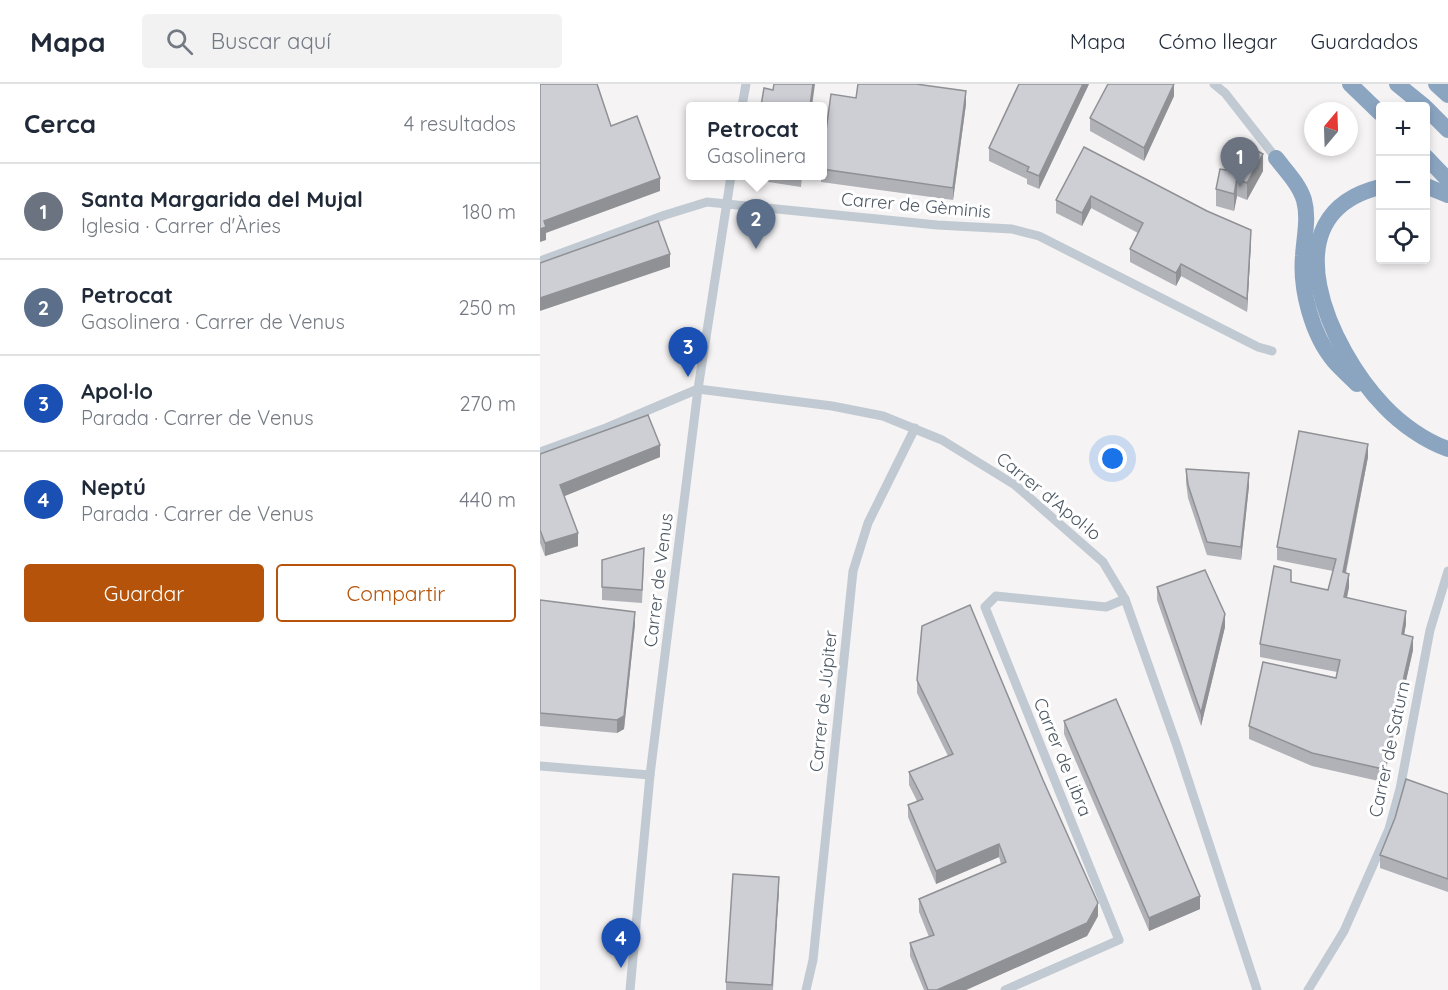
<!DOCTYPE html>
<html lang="es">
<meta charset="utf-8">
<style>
:root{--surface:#fff;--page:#f2f2f3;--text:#1f2937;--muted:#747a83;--line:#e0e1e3;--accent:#b45309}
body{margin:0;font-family:Quicksand,sans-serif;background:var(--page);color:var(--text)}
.controls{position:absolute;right:18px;top:18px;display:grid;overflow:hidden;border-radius:6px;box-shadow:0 3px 9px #0003}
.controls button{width:54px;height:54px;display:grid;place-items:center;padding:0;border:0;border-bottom:2px solid var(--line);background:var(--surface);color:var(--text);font:30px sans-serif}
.compass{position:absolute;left:764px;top:18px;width:54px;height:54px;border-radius:50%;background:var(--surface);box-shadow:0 3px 9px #0003;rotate:19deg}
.you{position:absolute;left:573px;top:375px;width:21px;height:21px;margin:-15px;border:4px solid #fff;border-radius:50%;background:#1a73e8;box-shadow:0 0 0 9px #1a73e833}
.badge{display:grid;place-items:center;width:39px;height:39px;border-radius:50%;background:var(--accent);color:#fff;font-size:20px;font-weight:700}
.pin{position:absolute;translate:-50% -50px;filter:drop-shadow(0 2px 3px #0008)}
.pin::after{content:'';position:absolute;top:32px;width:21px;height:18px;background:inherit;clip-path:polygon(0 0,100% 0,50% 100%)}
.popup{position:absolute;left:146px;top:18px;width:141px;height:78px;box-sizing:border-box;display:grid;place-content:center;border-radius:6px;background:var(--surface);filter:drop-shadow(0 2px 4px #0005);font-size:20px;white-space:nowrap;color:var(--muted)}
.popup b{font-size:22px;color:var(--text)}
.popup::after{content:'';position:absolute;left:50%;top:100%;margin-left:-12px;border:12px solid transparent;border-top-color:var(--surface)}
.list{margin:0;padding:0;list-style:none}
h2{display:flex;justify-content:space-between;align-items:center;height:78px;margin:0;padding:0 24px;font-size:26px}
h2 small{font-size:20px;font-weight:400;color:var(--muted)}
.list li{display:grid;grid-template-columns:39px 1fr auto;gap:18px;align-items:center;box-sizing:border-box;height:96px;padding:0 24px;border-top:2px solid var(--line)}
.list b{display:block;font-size:22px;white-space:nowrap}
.list p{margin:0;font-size:20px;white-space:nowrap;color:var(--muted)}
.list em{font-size:20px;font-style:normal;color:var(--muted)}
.actions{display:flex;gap:12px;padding:18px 24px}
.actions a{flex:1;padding:14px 0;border:2px solid var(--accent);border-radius:6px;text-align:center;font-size:21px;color:var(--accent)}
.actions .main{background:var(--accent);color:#fff}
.icon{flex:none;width:33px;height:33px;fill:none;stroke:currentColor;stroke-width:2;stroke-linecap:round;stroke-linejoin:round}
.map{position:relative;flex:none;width:908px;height:906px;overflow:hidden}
header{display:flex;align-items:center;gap:36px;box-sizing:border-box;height:84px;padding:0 30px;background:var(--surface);border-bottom:2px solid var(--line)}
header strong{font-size:28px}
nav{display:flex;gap:33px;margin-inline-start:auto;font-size:21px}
.search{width:420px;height:54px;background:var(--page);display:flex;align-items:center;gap:15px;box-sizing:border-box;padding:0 21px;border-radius:6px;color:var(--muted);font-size:22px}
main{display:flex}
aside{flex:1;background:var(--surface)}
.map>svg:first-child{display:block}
</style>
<header>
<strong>Mapa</strong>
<div class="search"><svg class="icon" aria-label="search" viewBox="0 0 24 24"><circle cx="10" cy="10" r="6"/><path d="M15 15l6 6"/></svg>Buscar aquí</div>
<nav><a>Mapa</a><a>Cómo llegar</a><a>Guardados</a></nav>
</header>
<main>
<aside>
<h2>Cerca<small>4 resultados</small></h2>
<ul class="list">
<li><span class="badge" style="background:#6b7280">1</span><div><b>Santa Margarida del Mujal</b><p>Iglesia · Carrer d'Àries</p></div><em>180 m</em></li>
<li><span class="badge" style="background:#5c6f8a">2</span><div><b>Petrocat</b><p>Gasolinera · Carrer de Venus</p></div><em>250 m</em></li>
<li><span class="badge" style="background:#1a4fb4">3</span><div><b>Apol·lo</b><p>Parada · Carrer de Venus</p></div><em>270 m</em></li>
<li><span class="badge" style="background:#1a4fb4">4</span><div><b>Neptú</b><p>Parada · Carrer de Venus</p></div><em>440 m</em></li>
</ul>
<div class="actions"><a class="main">Guardar</a><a>Compartir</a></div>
</aside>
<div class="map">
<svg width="908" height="906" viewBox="0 0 908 906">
<rect width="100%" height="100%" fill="#f5f3f3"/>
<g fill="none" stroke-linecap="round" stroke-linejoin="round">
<g stroke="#c1cad2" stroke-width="9">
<polyline points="674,0 685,9 736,74"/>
<polyline points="202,22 206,0"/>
<polyline points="0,177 125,131 167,118 397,141 472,145 499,152 718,263 732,267"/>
<polyline points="0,368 66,344 158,305 292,322 343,332 402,356 475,401 563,478 585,515 637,662 717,906"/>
<polyline points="0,682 110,691"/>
<polyline points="90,906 110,691 158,305 191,92"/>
<polyline points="266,906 273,876 313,487 328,439 375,344"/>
<polyline points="465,906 579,856 445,523 456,512 566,523 585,515"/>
<polyline points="768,906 804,847 849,745 860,705 890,546 908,487"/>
</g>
<g stroke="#8ba5c1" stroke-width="16">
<polyline points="810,0 840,29"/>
<polyline points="857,0 884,22"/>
<polyline points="896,0 908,11"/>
<polyline points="886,24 908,46"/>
<polyline points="886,73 908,96"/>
<path d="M 736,74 C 746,87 759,100 764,116 C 769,134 764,154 763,172 C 760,205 772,251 794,277 C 801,285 809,292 817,300"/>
<polyline points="886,102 908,111"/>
<path d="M 840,103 C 726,131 791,267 844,322 C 861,340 885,357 908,365"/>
</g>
</g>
<g fill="#b0b2b7">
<polygon points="549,0 499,105 487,100 487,95 449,77 449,64"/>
<polygon points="634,12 604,77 550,47 550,34"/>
<polygon points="316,14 426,20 413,116 281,98 281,92 282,92 282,76"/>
<polygon points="544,63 711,158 707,228 641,192 636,202 590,178 590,165 598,149 551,124 542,142 516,129 516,116"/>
<polygon points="686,86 723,87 707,116 697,112 694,127 676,122 676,105"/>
<polygon points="222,92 262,92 261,103 222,97"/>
<polygon points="0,370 120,373 24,412 38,462 5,472 0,459"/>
<polygon points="828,373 806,489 809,503 807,514 866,540 864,551 873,566 843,698 772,682 709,655 709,642 796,594 797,588 720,573 720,560 751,499 788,506 793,487 737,476 737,463"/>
<polygon points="646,385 709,402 701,476 667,471 648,414 646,398"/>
<polygon points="62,476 104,477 102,519 62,516"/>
<polygon points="617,503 685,543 661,642 617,516"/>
<polygon points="0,516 95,540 84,645 77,649 0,642"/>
<polygon points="377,596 558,832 547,852 426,906 384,906 370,872 370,859 389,853 379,828 379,815 461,780 459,773 396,800 368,733 368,721 377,717 369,701 369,688 408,672 377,609"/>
<polygon points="524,637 660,825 609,847 524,650"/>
<polygon points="908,710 908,808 840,784 840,771"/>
<polygon points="239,806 233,906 186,906 186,898"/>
</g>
<g fill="#909195">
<polygon points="273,0 275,0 272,22 270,22"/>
<polygon points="543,0 549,0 499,105 499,92"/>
<polygon points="634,0 634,12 604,77 604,64"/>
<polygon points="426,7 426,20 413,116 413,104"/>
<polygon points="723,70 723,87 707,116 707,99"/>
<polygon points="120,94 120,107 6,149 6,156 0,158 0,145 4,137"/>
<polygon points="697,95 697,112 694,127 694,110"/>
<polygon points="551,112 551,124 542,142 542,129"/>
<polygon points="711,146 711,158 707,228 707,215"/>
<polygon points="130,170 130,183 0,227 0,214"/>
<polygon points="641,180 641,192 636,202 636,189"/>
<polygon points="828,360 828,373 803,501 803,488"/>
<polygon points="120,361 120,373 20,414 20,401"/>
<polygon points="709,389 709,402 701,476 701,463"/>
<polygon points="38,449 38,462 5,472 5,459"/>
<polygon points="809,490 809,503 804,526 804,513"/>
<polygon points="866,527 866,540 862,563 862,550"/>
<polygon points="95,528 95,540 84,645 77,649 77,636"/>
<polygon points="685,530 685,543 661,642 661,629"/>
<polygon points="873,553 873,566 843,698 843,685"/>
<polygon points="459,760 459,773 396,800 396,787"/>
<polygon points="239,793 239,806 232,906"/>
<polygon points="660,812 660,825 609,847 609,834"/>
<polygon points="558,819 558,832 547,852 426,906 397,906"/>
</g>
<g fill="#cdcfd5" stroke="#909195" stroke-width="1.5">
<polygon points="0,0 57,0 71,42 97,32 120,94 4,137 6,143 0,145"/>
<polygon points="234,0 273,0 270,22 221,22 224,4 233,6"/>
<polygon points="318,0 376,0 426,7 413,104 282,85 282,76 291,10 316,14"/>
<polygon points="479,0 543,0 499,92 487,87 489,83 449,64"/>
<polygon points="568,0 634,0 604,64 550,34"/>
<polygon points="707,61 723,70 707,99 697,95 694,110 676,105 680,85 686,86"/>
<polygon points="544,63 667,127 711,146 707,215 641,180 636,189 590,165 603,139 551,112 542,129 516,116"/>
<polygon points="118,137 130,170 0,214 0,179"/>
<polygon points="108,331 120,361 20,401 38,449 5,459 0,446 0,370"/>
<polygon points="759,347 828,360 803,488 809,490 804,513 866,527 862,550 873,553 843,685 772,669 709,642 723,578 796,594 800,576 720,560 734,482 751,486 751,498 788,506 796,475 737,463"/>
<polygon points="646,385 709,389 701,463 667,458 648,401"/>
<polygon points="104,464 102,506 62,503 62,476"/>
<polygon points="665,486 685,530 661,629 617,503"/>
<polygon points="0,516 95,528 84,632 77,636 0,629"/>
<polygon points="430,521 503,696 558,819 547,839 397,906 388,906 370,859 394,851 379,815 466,778 459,760 396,787 368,721 383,715 369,688 413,670 377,596 382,542"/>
<polygon points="576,615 660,812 609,834 524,637"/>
<polygon points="866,695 908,710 908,795 840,771 855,734"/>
<polygon points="193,790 239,793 232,901 186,898"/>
</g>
<g text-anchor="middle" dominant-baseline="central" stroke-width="6" stroke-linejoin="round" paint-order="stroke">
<g font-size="18" fill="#4a5661" stroke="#fff">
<text transform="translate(376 121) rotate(5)">Carrer de Gèminis</text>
<text transform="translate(509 412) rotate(39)">Carrer d'Apol·lo</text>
<text transform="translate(118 496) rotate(-83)">Carrer de Venus</text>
<text transform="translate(283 617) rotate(-84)">Carrer de Júpiter</text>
<text transform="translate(849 665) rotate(-78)">Carrer de Saturn</text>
<text transform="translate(523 673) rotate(68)">Carrer de Libra</text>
</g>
</g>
</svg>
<div class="controls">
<button>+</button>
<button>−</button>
<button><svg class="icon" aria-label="locate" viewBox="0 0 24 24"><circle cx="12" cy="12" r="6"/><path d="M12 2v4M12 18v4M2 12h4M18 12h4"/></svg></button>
</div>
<svg class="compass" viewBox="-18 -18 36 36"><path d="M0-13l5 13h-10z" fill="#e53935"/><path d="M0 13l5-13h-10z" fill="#747a83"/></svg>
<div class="you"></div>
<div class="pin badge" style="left:700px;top:103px;background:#6b7280">1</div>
<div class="pin badge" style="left:216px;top:165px;background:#5c6f8a">2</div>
<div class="popup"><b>Petrocat</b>Gasolinera</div>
<div class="pin badge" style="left:148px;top:293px;background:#1a4fb4">3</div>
<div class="pin badge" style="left:81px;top:884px;background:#1a4fb4">4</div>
</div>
</main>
